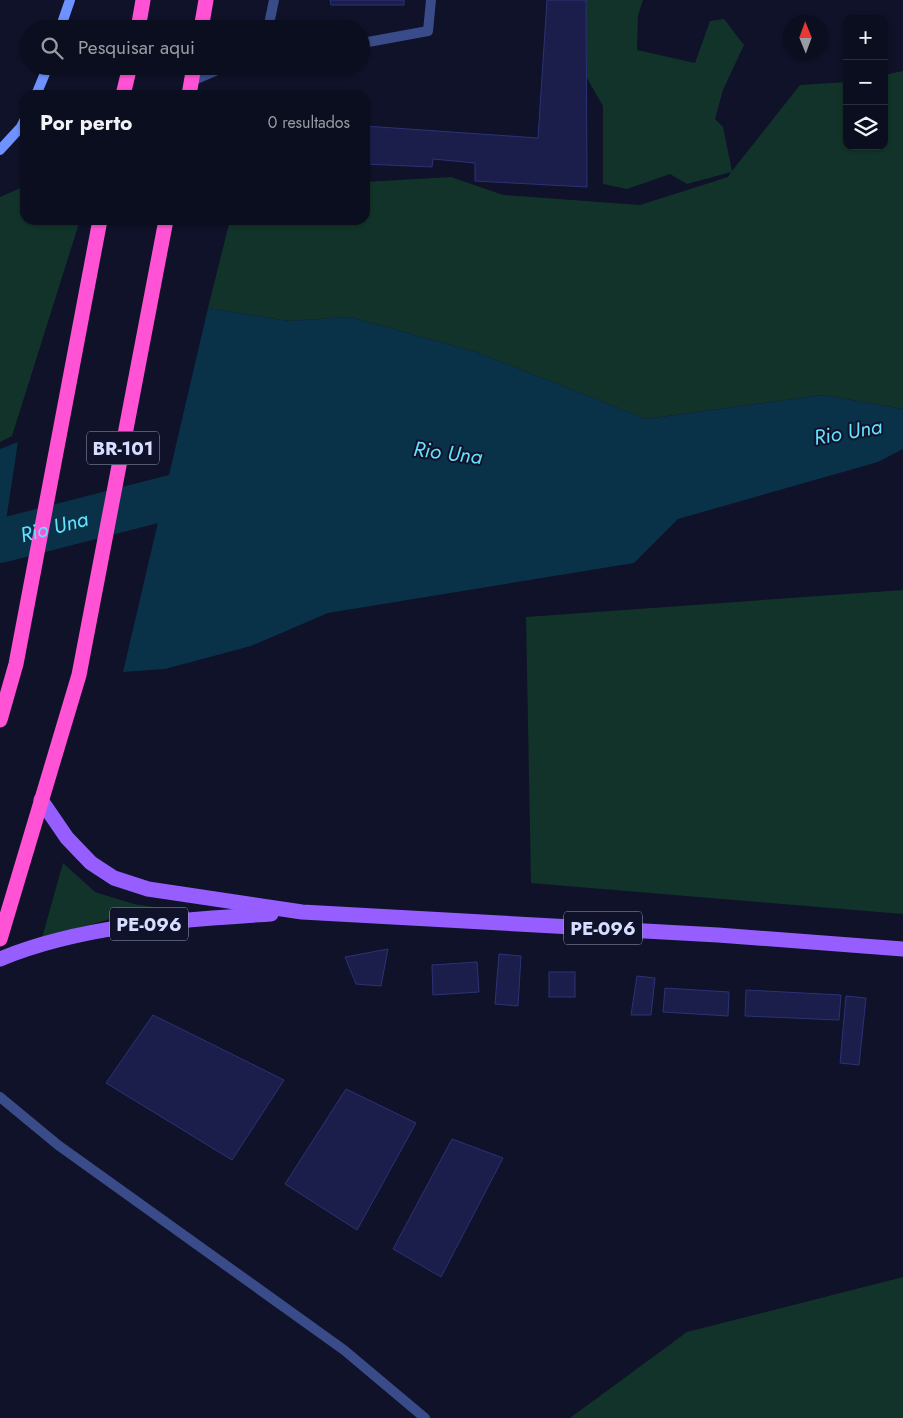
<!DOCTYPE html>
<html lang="pt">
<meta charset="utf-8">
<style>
:root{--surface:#0b0e1f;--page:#141728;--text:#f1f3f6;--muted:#9a9ca4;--line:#2b2e3d}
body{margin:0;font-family:Jost,sans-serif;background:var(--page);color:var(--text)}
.controls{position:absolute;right:15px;top:15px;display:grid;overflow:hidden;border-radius:10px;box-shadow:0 1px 4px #0004}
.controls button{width:45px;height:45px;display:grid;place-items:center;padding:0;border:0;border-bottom:1px solid var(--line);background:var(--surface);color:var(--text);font:25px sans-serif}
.compass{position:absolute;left:783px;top:15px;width:45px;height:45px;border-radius:50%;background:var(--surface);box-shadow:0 1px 4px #0004;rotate:359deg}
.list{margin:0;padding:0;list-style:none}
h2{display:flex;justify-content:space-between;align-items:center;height:65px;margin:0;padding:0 20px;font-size:21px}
h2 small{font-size:16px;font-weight:400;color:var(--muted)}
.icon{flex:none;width:28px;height:28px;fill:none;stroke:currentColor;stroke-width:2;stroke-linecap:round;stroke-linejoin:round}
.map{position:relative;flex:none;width:903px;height:1418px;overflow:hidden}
.search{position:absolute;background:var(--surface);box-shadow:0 1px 4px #0004;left:20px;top:20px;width:350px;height:55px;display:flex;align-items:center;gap:12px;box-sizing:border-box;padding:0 18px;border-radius:28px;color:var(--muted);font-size:19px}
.panel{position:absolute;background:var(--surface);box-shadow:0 1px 4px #0004;left:20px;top:90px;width:350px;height:135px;border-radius:15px}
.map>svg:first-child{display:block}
</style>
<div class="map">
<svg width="903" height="1418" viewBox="0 0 903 1418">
<rect width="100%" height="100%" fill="#0f1229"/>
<g fill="#123329">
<polygon points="578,0 643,0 638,16 637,50 695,63 710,21 724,19 744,45 723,90 715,119 723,127 732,171 800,85 847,82 847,146 884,146 884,75 903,71 903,409 823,395 646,419 476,352 350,317 289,321 208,308 230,220 365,220 365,182 451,177 503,195 640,205 728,177 731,172 687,184 670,174 627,189 603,184 603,106 587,78 586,14"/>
<polygon points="25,186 25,220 80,220 12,436 0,442 0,197"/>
<polygon points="903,590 903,914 531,883 526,617"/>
<polygon points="63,863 95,892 134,904 212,916 114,918 42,938"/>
<polygon points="903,1277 903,1418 570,1418 687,1332"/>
</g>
<g fill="#093148">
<polygon points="208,308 289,321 350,317 476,352 646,419 823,395 903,409 903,449 878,462 678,519 634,563 328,613 251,646 165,669 123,672"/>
<polygon points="18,442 0,560 0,449"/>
</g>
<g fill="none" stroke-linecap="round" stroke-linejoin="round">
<path stroke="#093148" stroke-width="44" id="s1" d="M 0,541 L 222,484"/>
</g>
<g fill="#1b1e4a" stroke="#2c3277">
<polygon points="330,0 404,0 404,5 331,5"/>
<polygon points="547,0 586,0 587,187 475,181 475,163 433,159 432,167 365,164 365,126 538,138"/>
<polygon points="388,949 381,986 356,984 345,957"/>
<polygon points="499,954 521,956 518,1006 495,1004"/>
<polygon points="477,962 479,992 433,995 432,965"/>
<rect x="549" y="972" width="26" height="25"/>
<polygon points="637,976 655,978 651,1015 631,1015"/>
<polygon points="665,988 729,992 728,1016 663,1012"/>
<polygon points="746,990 841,995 839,1020 745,1016"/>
<polygon points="846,996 866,998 859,1065 840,1063"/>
<polygon points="153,1015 284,1080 232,1160 106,1083"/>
<polygon points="346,1089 416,1123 357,1230 285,1184"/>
<polygon points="452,1139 503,1158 441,1277 393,1249"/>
</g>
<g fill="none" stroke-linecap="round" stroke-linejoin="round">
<g stroke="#394c89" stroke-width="10">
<polyline points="268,29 274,0"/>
<polyline points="361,41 368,42 428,31 431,0"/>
<polyline points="192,81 227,66"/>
</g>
<polyline stroke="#394c89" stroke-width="10" points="0,1097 58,1145 344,1350 425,1418"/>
<g stroke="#6e92ff" stroke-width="10">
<polyline points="60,29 70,0"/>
<polyline points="36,95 48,66"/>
<polyline points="0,150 21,127 25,119"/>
</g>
<g stroke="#975eff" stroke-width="15">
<polyline points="41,800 67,838 91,863 114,878 148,889 302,912 718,935 903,949"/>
<path d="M 0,959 C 85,924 180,920 271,914"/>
</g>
<g stroke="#ff52d4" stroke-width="15">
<polyline points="138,29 143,0"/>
<polyline points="201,29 206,0"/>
<polyline points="123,95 130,66"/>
<polyline points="189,95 194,66"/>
<polyline points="0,720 16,664 100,220"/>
<polyline points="0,939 79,675 166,220"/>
</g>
</g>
<g text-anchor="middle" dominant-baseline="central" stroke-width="4" stroke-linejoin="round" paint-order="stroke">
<g fill="#0f1229" stroke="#9ba1bf" stroke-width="1">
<rect x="87" y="431.5" width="72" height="33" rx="4"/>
<rect x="110" y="907.5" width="78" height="33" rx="4"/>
<rect x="564" y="911.5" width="78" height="33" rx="4"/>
</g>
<g font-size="19" font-weight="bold" fill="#d7deff">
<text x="123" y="448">BR-101</text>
<text x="149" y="924">PE-096</text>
<text x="603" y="928">PE-096</text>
</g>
<g font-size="21" font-style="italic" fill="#65e2ff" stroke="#0f1229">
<text transform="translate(848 432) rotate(-10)">Rio Una</text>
<text transform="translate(448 453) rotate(7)">Rio Una</text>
<text stroke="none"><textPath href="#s1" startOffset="56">Rio Una</textPath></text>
</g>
</g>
</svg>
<div class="controls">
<button>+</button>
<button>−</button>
<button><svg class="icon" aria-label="layers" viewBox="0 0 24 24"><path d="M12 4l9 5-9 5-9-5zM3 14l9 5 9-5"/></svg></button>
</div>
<svg class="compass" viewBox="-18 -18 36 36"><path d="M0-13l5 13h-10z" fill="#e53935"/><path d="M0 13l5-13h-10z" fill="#9a9ca4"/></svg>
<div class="search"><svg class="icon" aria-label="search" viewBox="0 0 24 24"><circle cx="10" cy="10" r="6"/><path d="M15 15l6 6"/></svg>Pesquisar aqui</div>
<section class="panel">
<h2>Por perto<small>0 resultados</small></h2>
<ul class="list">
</ul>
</section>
</div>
